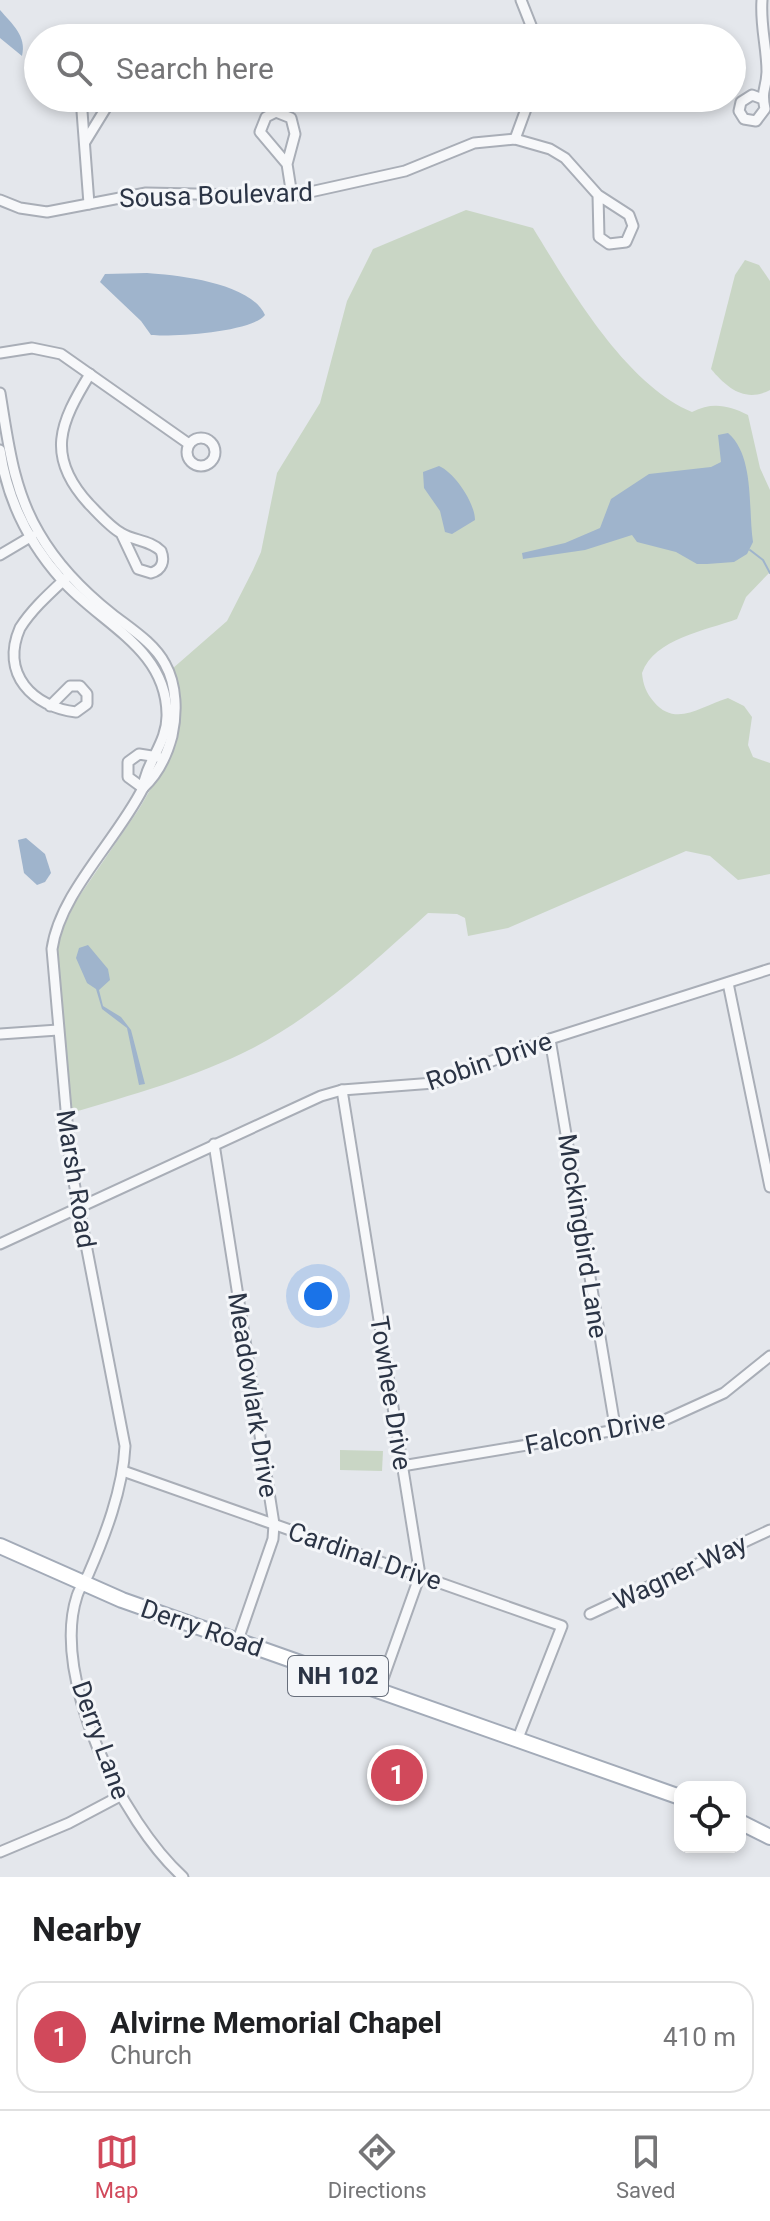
<!DOCTYPE html>
<style>
:root{--surface:#fff;--page:#f2f2f2;--text:#202124;--muted:#757577;--line:#e0e0e0;--accent:#d1495b}
body{margin:0;font-family:Roboto,sans-serif;background:var(--page);color:var(--text)}
.controls{position:absolute;right:24px;bottom:24px;display:grid;overflow:hidden;border-radius:16px;box-shadow:0 4px 12px #0003}
.controls button{width:72px;height:72px;display:grid;place-items:center;padding:0;border:0;border-bottom:2px solid var(--line);background:var(--surface);color:var(--text);font:40px sans-serif}
.you{position:absolute;left:318px;top:1296px;width:28px;height:28px;margin:-20px;border:6px solid #fff;border-radius:50%;background:#1a73e8;box-shadow:0 0 0 12px #1a73e833}
.badge{display:grid;place-items:center;width:52px;height:52px;border-radius:50%;background:var(--accent);color:#fff;font-size:26px;font-weight:700}
.pin{position:absolute;translate:-50% -50%;border:4px solid #fff;box-shadow:0 2px 8px #0006}
.list{margin:0;padding:0;list-style:none}
h2{display:flex;justify-content:space-between;align-items:center;height:104px;margin:0;padding:0 32px;font-size:34px}
h2 small{font-size:26px;font-weight:400;color:var(--muted)}
.list li{display:grid;grid-template-columns:52px 1fr auto;gap:24px;align-items:center;box-sizing:border-box;height:112px;margin:0 16px 16px;padding:0 16px;border:2px solid var(--line);border-radius:24px}
.list b{display:block;font-size:30px;white-space:nowrap}
.list p{margin:0;font-size:26px;white-space:nowrap;color:var(--muted)}
.list em{font-size:26px;font-style:normal;color:var(--muted)}
.icon{flex:none;width:44px;height:44px;fill:none;stroke:currentColor;stroke-width:2;stroke-linecap:round;stroke-linejoin:round}
.map{position:relative;flex:none;width:770px;height:1877px;overflow:hidden}
.search{position:absolute;background:var(--surface);box-shadow:0 4px 12px #0003;left:24px;right:24px;top:24px;height:88px;display:flex;align-items:center;gap:20px;box-sizing:border-box;padding:0 28px;border-radius:44px;color:var(--muted);font-size:30px}
.sheet{height:232px;background:var(--surface)}
nav{display:flex;justify-content:space-around;align-items:center;box-sizing:border-box;height:112px;border-top:2px solid var(--line);background:var(--surface);font-size:22px;color:var(--muted)}
nav a{display:grid;justify-items:center;gap:4px}
nav .on{color:var(--accent)}
.map>svg:first-child{display:block}
</style>
<div class="map">
<svg width="770" height="1877" viewBox="0 0 770 1877">
<rect width="100%" height="100%" fill="#e4e7ec"/>
<g fill="#c9d6c5">
<path d="M 466,210 L 533,228 C 570,288 625,384 692,412 C 712,402 728,405 748,415 L 760,468 L 770,490 L 770,572 L 746,597 L 737,619 C 705,631 655,638 642,673 C 643,684 646,693 654,702 C 676,728 701,706 728,698 L 744,706 L 752,717 L 748,745 L 753,757 L 770,763 L 770,874 L 738,880 L 710,856 L 686,851 L 508,928 L 468,936 L 465,918 L 457,914 L 428,913 C 374,962 319,1013 253,1048 C 194,1078 131,1095 68,1114 L 56,943 L 76,901 L 139,809 L 168,759 L 180,709 L 172,669 L 227,621 L 253,570 L 261,552 L 277,473 L 320,403 L 347,301 L 373,249 Z"/>
<path d="M 745,260 L 759,265 L 770,281 L 770,390 C 745,403 727,388 711,369 L 735,275 Z"/>
<polygon points="340,1450 383,1451 382,1471 340,1470"/>
</g>
<g fill="#9fb4cc">
<path d="M 0,10 C 12,24 27,36 22,56 L 0,38 Z"/>
<path d="M 147,273 C 178,275 251,283 265,315 C 252,332 174,337 151,335 L 141,321 L 100,282 L 105,274 Z"/>
<path d="M 728,433 C 755,456 748,510 753,542 L 747,554 L 734,562 L 707,564 L 697,564 L 676,552 L 637,542 L 632,535 L 585,550 L 523,559 L 522,553 L 565,543 L 600,528 L 611,499 L 649,474 L 711,467 L 721,462 L 718,435 Z"/>
<path d="M 439,466 C 455,473 475,503 475,520 L 452,534 L 445,532 L 440,511 L 424,488 L 423,472 Z"/>
<polygon points="26,838 45,854 51,873 45,882 37,885 24,873 18,840"/>
<polygon points="88,945 108,969 110,980 99,990 103,1006 121,1017 131,1030 145,1084 139,1085 127,1028 102,1009 96,989 87,983 76,958 79,948"/>
</g>
<g fill="none" stroke-linecap="round" stroke-linejoin="round">
<polyline stroke="#9fb4cc" stroke-width="2" points="750,550 763,560 770,573"/>
<g stroke="#a9aeb7" stroke-width="13">
<g id="street">
<polyline points="521,0 536,38"/>
<polyline points="81,98 89,204"/>
<path d="M 760,98 L 752,95 L 741,102 L 739,111 L 744,119 L 756,121 L 765,109 C 761,89 766,91 767,72 C 767,47 760,26 762,0"/>
<polyline points="515,139 530,98"/>
<polyline points="85,142 112,98"/>
<polyline points="287,164 260,132 266,117 276,112 291,118 295,134 287,164 292,196"/>
<polyline points="0,200 20,208 47,212 146,193 292,196 405,171 474,143 515,139 550,149 565,158 598,195 629,215 633,226 626,242 609,244 599,237 598,195"/>
<polyline points="0,353 32,348 61,354 189,444"/>
<path d="M 90,374 C 60,423 45,456 89,504 C 98,513 110,527 121,533 C 134,541 150,540 161,551 C 165,561 162,570 151,573 L 138,569 L 121,533"/>
<path d="M 0,393 C 8,441 13,490 39,533 C 58,566 83,591 112,614 C 131,629 154,643 165,664 C 177,685 177,714 172,736 C 167,755 157,775 143,788"/>
<circle cx="201" cy="452" r="14"/>
<path d="M 0,450 C 7,499 29,543 62,580 C 101,624 166,648 167,714 C 168,742 146,762 143,788 C 117,840 60,893 52,949 L 71,1167 L 125,1446 C 123,1489 105,1536 88,1575 C 84,1582 79,1589 77,1596 C 50,1678 123,1823 183,1877"/>
<polyline points="0,555 32,536"/>
<path d="M 50,706 L 70,686 L 80,686 L 87,694 L 87,704 L 76,712 C 33,707 0,674 20,628 C 32,609 50,593 66,578"/>
<polyline points="143,788 128,777 128,762 139,754 158,757"/>
<polyline points="728,983 770,1187"/>
<polyline points="0,1034 58,1030"/>
<polyline points="550,1039 616,1432"/>
<polyline points="342,1090 420,1575 379,1690"/>
<polyline points="214,1144 274,1524 273,1539 238,1640"/>
<polyline points="0,1244 321,1096 342,1090 434,1083 550,1039 770,969"/>
<polyline points="402,1466 658,1423 724,1393 770,1356"/>
<polyline points="123,1471 562,1626 518,1738"/>
<polyline points="590,1614 770,1530"/>
<polyline points="0,1852 69,1823 120,1796"/>
</g>
</g>
<g stroke="#a3abb8" stroke-width="18">
<g id="primary">
<polyline points="0,1546 122,1600 680,1797"/>
<polyline points="740,1822 770,1837"/>
</g>
</g>
<use href="#street" stroke="#f7f8fa" stroke-width="9"/>
<use href="#primary" stroke="#fff" stroke-width="14"/>
</g>
<g text-anchor="middle" dominant-baseline="central" stroke-width="6" stroke-linejoin="round" paint-order="stroke">
<rect fill="#f4f6f9" stroke="#676e7b" stroke-width="2" x="288" y="1656" width="100" height="40" rx="6"/>
<g font-size="24" font-weight="bold" fill="#2b3445">
<text x="338" y="1676">NH 102</text>
</g>
<g font-size="26" fill="#2b3445" stroke="#f4f6f9">
<text transform="translate(216 195) rotate(-2)">Sousa Boulevard</text>
<text transform="translate(489 1061) rotate(-19)">Robin Drive</text>
<text transform="translate(76 1179) rotate(81)">Marsh Road</text>
<text transform="translate(583 1236) rotate(81)">Mockingbird Lane</text>
<text transform="translate(391 1393) rotate(81)">Towhee Drive</text>
<text transform="translate(253 1395) rotate(81)">Meadowlark Drive</text>
<text transform="translate(595 1432) rotate(-11)">Falcon Drive</text>
<text transform="translate(365 1556) rotate(19)">Cardinal Drive</text>
<text transform="translate(680 1572) rotate(-25)">Wagner Way</text>
<text transform="translate(202 1628) rotate(19)">Derry Road</text>
<text transform="translate(101 1740) rotate(70)">Derry Lane</text>
</g>
</g>
</svg>
<div class="controls">
<button><svg class="icon" aria-label="locate" viewBox="0 0 24 24"><circle cx="12" cy="12" r="6"/><path d="M12 2v4M12 18v4M2 12h4M18 12h4"/></svg></button>
</div>
<div class="you"></div>
<div class="pin badge" style="left:397px;top:1775px">1</div>
<div class="search"><svg class="icon" aria-label="search" viewBox="0 0 24 24"><circle cx="10" cy="10" r="6"/><path d="M15 15l6 6"/></svg>Search here</div>
</div>
<section class="sheet">
<h2>Nearby<small></small></h2>
<ul class="list">
<li><span class="badge">1</span><div><b>Alvirne Memorial Chapel</b><p>Church</p></div><em>410 m</em></li>
</ul>
</section>
<nav>
<a class="on"><svg class="icon" aria-label="map" viewBox="0 0 24 24"><path d="M3 6l6-2 6 2 6-2v14l-6 2-6-2-6 2zM9 4v14M15 6v14"/></svg>Map</a>
<a><svg class="icon" aria-label="directions" viewBox="0 0 24 24"><path d="M12 3l9 9-9 9-9-9zM9 14v-3h6M13 9l2 2-2 2"/></svg>Directions</a>
<a><svg class="icon" aria-label="saved" viewBox="0 0 24 24"><path d="M7 4h10v16l-5-4-5 4z"/></svg>Saved</a>
</nav>
